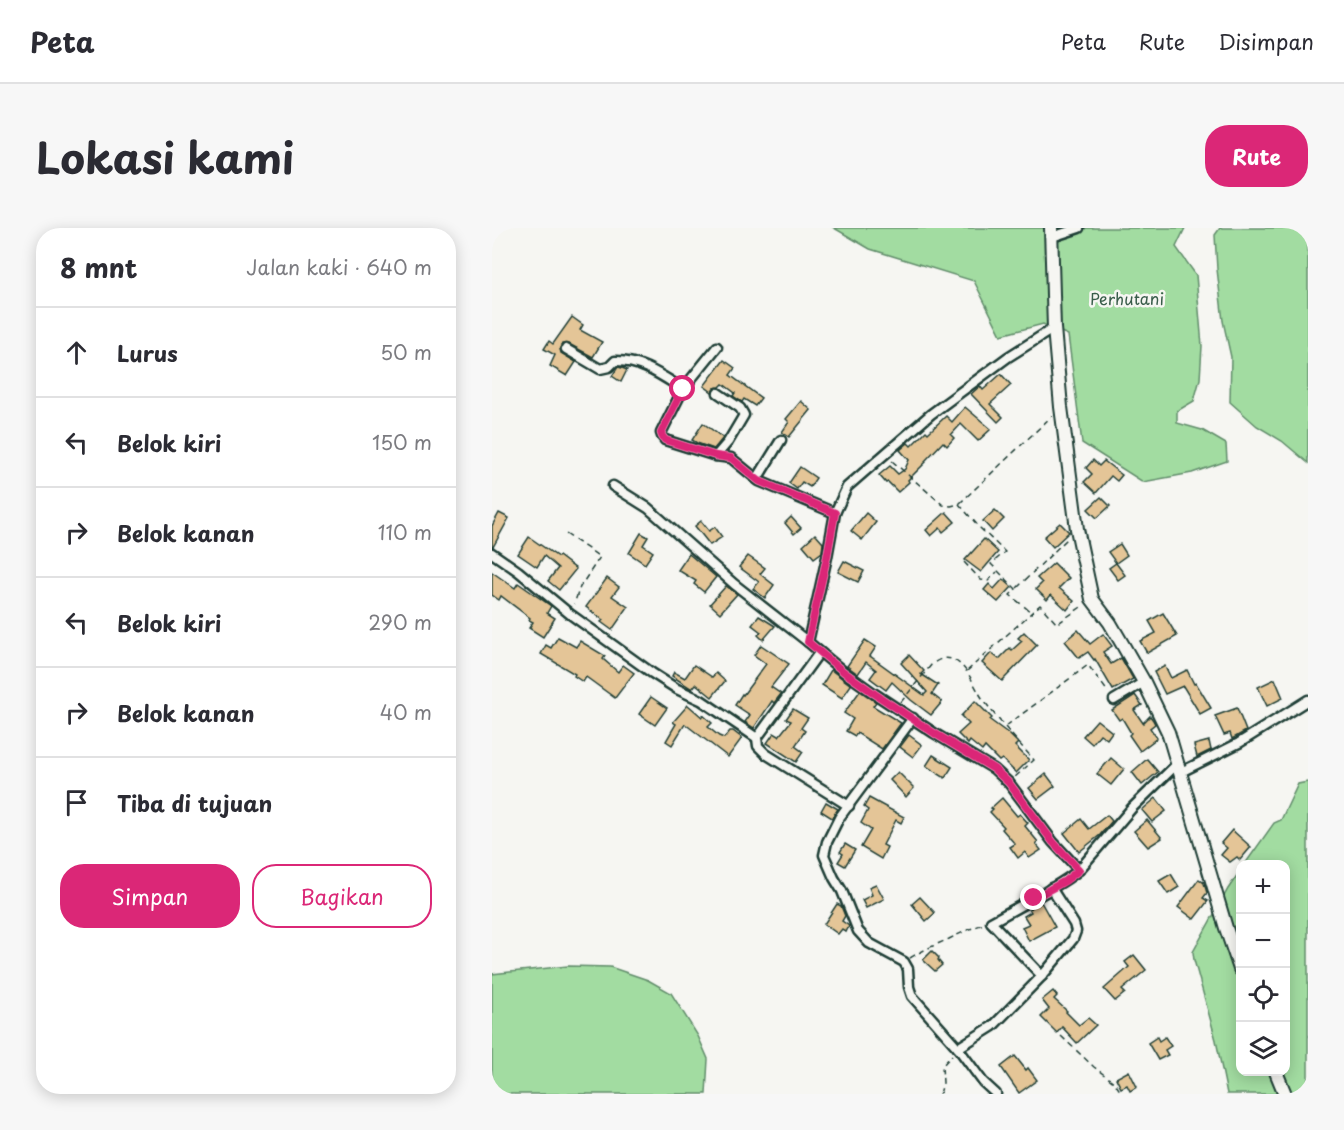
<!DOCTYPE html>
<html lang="id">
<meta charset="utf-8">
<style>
:root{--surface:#fff;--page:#f7f7f7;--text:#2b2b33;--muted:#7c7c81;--line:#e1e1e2;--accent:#db2777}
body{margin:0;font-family:"Playpen Sans",sans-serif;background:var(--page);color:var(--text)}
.controls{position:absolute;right:18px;bottom:18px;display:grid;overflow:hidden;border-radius:12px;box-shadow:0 3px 15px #0003}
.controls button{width:54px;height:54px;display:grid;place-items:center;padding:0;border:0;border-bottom:2px solid var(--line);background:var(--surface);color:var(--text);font:30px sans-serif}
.stop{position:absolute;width:18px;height:18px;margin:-14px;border:4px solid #db2777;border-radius:50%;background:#fff}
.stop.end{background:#db2777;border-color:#fff;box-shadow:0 2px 6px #0008}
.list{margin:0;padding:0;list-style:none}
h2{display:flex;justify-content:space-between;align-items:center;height:78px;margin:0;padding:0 24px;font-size:26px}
h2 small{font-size:20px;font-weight:400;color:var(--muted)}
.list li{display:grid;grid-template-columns:39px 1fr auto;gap:18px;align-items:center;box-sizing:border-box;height:90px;padding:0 24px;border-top:2px solid var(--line)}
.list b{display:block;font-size:22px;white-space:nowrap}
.list em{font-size:20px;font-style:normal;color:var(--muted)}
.actions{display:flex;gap:12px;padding:18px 24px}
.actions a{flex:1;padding:14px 0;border:2px solid var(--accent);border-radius:24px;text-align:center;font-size:21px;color:var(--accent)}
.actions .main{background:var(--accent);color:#fff}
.icon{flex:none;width:33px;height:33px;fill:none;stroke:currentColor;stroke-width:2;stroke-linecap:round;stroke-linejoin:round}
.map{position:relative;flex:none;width:816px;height:866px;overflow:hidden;border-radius:24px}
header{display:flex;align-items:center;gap:36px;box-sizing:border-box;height:84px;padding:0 30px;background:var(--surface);border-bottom:2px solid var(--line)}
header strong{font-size:28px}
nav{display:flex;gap:33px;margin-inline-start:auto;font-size:21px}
.intro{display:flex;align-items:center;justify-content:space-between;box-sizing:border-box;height:144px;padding:0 36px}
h1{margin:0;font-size:42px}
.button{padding:15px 27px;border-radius:24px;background:var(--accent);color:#fff;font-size:21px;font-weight:700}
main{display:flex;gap:36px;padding:0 36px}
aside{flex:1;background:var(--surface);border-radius:24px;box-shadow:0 3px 15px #0003}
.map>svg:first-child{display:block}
</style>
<header>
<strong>Peta</strong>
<nav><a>Peta</a><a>Rute</a><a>Disimpan</a></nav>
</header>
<div class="intro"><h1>Lokasi kami</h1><a class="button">Rute</a></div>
<main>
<aside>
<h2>8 mnt<small>Jalan kaki · 640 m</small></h2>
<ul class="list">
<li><svg class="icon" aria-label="ahead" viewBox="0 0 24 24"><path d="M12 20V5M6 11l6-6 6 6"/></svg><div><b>Lurus</b></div><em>50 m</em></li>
<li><svg class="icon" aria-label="left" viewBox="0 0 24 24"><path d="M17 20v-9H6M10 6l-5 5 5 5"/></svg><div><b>Belok kiri</b></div><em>150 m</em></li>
<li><svg class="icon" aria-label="right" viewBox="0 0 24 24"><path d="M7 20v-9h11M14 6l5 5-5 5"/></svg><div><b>Belok kanan</b></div><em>110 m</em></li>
<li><svg class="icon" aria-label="left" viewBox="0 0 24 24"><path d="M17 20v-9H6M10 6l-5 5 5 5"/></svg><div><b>Belok kiri</b></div><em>290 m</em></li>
<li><svg class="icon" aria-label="right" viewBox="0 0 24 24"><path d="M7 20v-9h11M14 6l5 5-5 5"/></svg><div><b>Belok kanan</b></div><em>40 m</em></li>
<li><svg class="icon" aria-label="arrive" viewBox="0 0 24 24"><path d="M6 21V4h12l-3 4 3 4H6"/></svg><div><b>Tiba di tujuan</b></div></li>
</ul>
<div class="actions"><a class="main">Simpan</a><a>Bagikan</a></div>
</aside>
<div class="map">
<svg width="816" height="866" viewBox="0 0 816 866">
<rect width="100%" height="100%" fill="#f6f6f2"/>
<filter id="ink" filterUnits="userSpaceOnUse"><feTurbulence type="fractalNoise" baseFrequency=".0167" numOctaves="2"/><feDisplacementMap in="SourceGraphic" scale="12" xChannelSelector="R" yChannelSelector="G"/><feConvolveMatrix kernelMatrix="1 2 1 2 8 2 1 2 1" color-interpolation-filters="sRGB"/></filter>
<g filter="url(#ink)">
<g fill="#a2dca1" stroke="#608c6a" stroke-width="1.5">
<polygon points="342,0 693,0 684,19 704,47 710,118 708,151 702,173 685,183 685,195 710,202 734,216 735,233 700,245 651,254 590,215 576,107 551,96 509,107 482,53 378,21"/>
<polygon points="728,0 816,0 816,235 790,213 765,198 738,174 739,129 731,93 725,41 723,7"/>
<polygon points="816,554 816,866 735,866 724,812 702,732 701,724 736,661 748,643 748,844 794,844 794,636 753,636 782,595 789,592 806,556"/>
<polygon points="76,738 118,739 156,752 179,765 206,808 216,831 214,866 0,866 0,746"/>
</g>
<g fill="#e4c597" stroke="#1f3d34" stroke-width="1.5">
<polygon points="80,89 91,97 88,102 110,114 101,129 77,116 70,116 68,120 69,125 84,134 75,148 58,138 63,127 52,121 57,113 61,116"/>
<polygon points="232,132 243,140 238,147 269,170 263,178 252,171 250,174 241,168 243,165 231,156 228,159 223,160 220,164 212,158"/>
<polygon points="126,139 130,140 135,142 129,154 120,148"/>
<polygon points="509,146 519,157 498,176 511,189 506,194 479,166 488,158 491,162"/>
<polygon points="309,173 319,182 297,209 290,204 297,194 294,191"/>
<polygon points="473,179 499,201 486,213 469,196 459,207 462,210 455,218 451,214 433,233 434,234 416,252 417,254 406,264 396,254 394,255 387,247 398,238 406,246 413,241 417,232 408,222 416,215 419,218 434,203 436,205 454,188 460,194"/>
<polygon points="211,195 231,210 222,221 205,215 200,212"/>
<polygon points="601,232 607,238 612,233 630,247 625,253 619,248 604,265 592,254 600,246 594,240"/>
<polygon points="308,239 324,250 318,259 310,254 305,261 297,255"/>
<polygon points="609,269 618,278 605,290 596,281"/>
<polygon points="503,282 512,291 500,303 491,293"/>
<polygon points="454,284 463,294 451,304 448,300 439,308 434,302"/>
<polygon points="7,285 17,290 1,319 0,319 0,298"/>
<polygon points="374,285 384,294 370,312 359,303"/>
<polygon points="299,289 309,300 302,306 293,295"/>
<polygon points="209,293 217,303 223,299 230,309 218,317 203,298"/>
<polygon points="568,295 577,304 561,319 552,309"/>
<polygon points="149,305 156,309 151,317 161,324 153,336 137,325"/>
<polygon points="323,306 331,315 330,324 322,330 311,317"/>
<polygon points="37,309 66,329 67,328 84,341 67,362 56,353 66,340 52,328 45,339 26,326"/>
<polygon points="492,311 506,324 489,344 473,332"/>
<polygon points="628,316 635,327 624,335 616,324"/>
<polygon points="197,326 224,349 212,364 202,356 204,353 186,342"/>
<polygon points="256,328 273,340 268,346 282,357 273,370 261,361 267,354 247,339"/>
<polygon points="352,333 372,343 366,354 346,344"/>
<polygon points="562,335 577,350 567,360 582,373 575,382 559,367 555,372 544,361 550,355 545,350"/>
<polygon points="624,335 633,347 626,352 617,340"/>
<polygon points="0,344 23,360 26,355 59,378 55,385 63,390 51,409 37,400 41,394 37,392 38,390 9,368 7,372 0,367"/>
<polygon points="115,350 127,359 120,368 136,379 120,402 109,394 111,392 94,379"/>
<polygon points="511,351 520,359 506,374 492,362 497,356 502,361"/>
<polygon points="234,358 245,366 228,385 218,376"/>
<polygon points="671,385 685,408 655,425 648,413 664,405 657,393"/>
<polygon points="267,388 283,398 271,412 266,407 269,404 260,397"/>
<polygon points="586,402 598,416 611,406 620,418 611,424 619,436 629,430 641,451 621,462 603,431 602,432 596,424 587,430 573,413"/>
<polygon points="532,404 545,417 510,453 490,435 499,425 507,431 518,420 520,422 530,413 526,410"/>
<polygon points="66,409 84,419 88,413 113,428 111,431 126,444 131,437 142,445 123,470 94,449 91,454 82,448 83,446 49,426 54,417 59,420"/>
<polygon points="373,412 384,419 378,428 432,467 435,464 409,435 417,427 432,443 429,446 446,457 440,466 450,474 439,487 419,472 400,454 394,462 378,450 384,442 374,434 366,446 355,438"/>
<polygon points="269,417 297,436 279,459 289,466 282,475 280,473 262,500 253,494 258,487 243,477 250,466 251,467 274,436 262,427"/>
<polygon points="202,437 220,449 224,445 233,453 220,469 204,456 200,461 180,448 182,444 193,450"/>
<polygon points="673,438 679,450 695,442 702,456 704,455 719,480 708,486 691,458 673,466 662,444"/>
<polygon points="339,442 359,457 350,470 330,457"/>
<polygon points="783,451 791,470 775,478 766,459"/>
<polygon points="368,463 384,474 381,478 409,495 390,521 365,505 363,508 354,503 361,491 352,485"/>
<polygon points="643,467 650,477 642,482 651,495 658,488 661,492 663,496 658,500 665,510 648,523 637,507 639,505 630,490 627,492 620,482"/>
<polygon points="159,469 175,480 163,497 147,486"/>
<polygon points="483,473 500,490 498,492 517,506 526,515 523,518 537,532 524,545 510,531 507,533 493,519 490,523 478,513 476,516 466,506 477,496 469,488"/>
<polygon points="196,477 210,489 211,487 220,495 216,499 227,508 232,510 238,503 241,503 250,510 236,529 193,496 180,517 174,513 184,496 181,494"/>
<polygon points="745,480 754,503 740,511 738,505 732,507 723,488"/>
<polygon points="301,481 316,490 309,500 313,503 303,518 311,524 304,534 275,515 282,505 287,508 299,493 294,491"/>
<polygon points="605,492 620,504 615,511 608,506 600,516 591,508"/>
<polygon points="417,507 430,517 421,529 408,519"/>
<polygon points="717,513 719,522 705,529 702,517"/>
<polygon points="441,527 460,539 453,550 434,538"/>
<polygon points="619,530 632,541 619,557 605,546"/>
<polygon points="655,531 666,544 650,557 640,544"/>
<polygon points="406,544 422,560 414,569 398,552"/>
<polygon points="554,546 563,558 546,571 537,560"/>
<polygon points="377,570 412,589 409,595 404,592 391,617 395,619 389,631 369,619 379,602 369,595 376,582 372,579"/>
<polygon points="510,570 525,588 528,586 536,595 533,598 546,614 544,616 549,622 537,630 533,624 526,630 518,619 523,616 510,601 512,599 498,584 501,581 499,580"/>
<polygon points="664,570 674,583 660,594 650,582"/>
<polygon points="334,574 346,581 340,590 329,583"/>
<polygon points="615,587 620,593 608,607 587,624 572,605 589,591 597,601"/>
<polygon points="655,592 670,610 656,619 642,603"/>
<polygon points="740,602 759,619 748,632 745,629 738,634 729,627 735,620 729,615"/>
<polygon points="353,616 363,622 353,638 346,634 351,626 348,624"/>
<polygon points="679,646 687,659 676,666 667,653"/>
<polygon points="707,651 712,655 715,665 711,670 716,673 702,691 686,679"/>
<polygon points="384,656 392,671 374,680 370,672 380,667 377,659"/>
<polygon points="428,669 443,685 434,693 420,676"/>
<polygon points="549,674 563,699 537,713 530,699 537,696 532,688 539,684 537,681"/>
<polygon points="345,676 349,678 353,688 350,693 357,698 354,704 350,701 346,706 332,696"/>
<polygon points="440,723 447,730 446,732 450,737 443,743 431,732"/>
<polygon points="642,727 654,742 630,762 633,765 623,773 612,761 637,739 633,734"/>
<polygon points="561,763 565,768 562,771 575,783 574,784 587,797 596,790 604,797 585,815 570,799 565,805 549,789 557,781 550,772"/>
<polygon points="665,809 667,813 673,809 679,818 673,822 676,827 666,832 656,815"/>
<polygon points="523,828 534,842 536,840 545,852 527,865 509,839"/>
<polygon points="637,843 645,859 638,863 635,857 629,860 624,850"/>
</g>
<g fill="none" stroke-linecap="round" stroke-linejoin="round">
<g stroke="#1f3d34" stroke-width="13">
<g id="street">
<polyline points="560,9 587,0"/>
<polyline points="562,100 516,129 439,186 355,259 343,285 335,329 316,414 352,444 383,466 442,505 502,541 517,555 561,614 587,642 640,580 685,536"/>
<path d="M 74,121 L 108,141 L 117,139 L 123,133 C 149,132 170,148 191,161 L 169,205 L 170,208 L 173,212 L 224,228 L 239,230 L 267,253 L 343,285"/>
<polyline points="191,161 225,119"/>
<polyline points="224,228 236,214 252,187 248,180 226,165"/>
<polyline points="265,251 289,212"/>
<polyline points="121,258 156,280 242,356 316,414"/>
<polyline points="0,325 26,343 78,386 160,445 185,461 209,472 265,510 327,425"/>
<polyline points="622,472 652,454"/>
<polyline points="421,490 347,590 335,614 332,627 342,650 350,663 366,703 377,715 412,734 416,741 417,759 420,768 466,820 491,854 504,866"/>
<polyline points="265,510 266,518 274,526 357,578"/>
<polyline points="687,545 747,515 816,472"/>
<path d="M 550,748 L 499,694 C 516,685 533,675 550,666 C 563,658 575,652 587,642"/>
<polyline points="466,820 501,798 550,748 581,711 584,703 582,696 559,660"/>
</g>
</g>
<g stroke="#1f3d34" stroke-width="16">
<g id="secondary">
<polyline points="559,0 562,100 569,179 585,301 600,371 618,395 632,419 652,454 676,504 734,700 748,741"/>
<polyline points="784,844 793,866"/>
</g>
</g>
<g stroke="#1f3d34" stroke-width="1.5" stroke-dasharray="6 4.5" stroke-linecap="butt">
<polyline points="400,233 451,277 459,278 467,276 560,188"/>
<polyline points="467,276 488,300 513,324 499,336 524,361 518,367 539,384"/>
<polyline points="74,306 108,329 88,359 82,376"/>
<polyline points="472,334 489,352 496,353 505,344"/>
<polyline points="525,360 577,309"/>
<polyline points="475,443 548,377 565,396 592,377"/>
<path d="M 409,474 L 440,436 C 447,431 454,428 462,432 C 478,441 482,460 493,474 C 508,494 525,513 542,532 L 522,550"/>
<polyline points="514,498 596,437 616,464"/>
<path d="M 418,730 C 431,722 443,717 457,711 C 469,705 479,700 492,696"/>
<polyline points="569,808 602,839 623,855 630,866"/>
<polyline points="448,866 451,855 450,838 460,827"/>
</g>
<use href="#street" stroke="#f6f6f2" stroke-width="8"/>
<use href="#secondary" stroke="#f6f6f2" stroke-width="12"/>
</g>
</g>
<g fill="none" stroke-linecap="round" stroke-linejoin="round" filter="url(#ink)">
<polyline stroke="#db2777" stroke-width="8" points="191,161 169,205 170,208 173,212 224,228 239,230 267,253 343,285 335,329 316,414 352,444 383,466 442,505 502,541 517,555 561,614 587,642 573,653 542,670"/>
</g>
<g text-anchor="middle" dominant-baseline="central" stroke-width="5" stroke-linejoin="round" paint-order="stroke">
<g font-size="16" fill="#395d4a" stroke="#f6f6f2">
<text x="635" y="70">Perhutani</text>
</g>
</g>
</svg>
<div class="controls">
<button>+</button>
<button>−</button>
<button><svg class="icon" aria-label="locate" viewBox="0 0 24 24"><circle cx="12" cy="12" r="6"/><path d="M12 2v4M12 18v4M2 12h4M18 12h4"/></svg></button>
<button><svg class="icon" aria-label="layers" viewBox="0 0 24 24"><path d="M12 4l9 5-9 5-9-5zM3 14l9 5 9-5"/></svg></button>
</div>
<div class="stop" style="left:191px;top:161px"></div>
<div class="stop end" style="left:542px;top:670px"></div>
</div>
</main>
